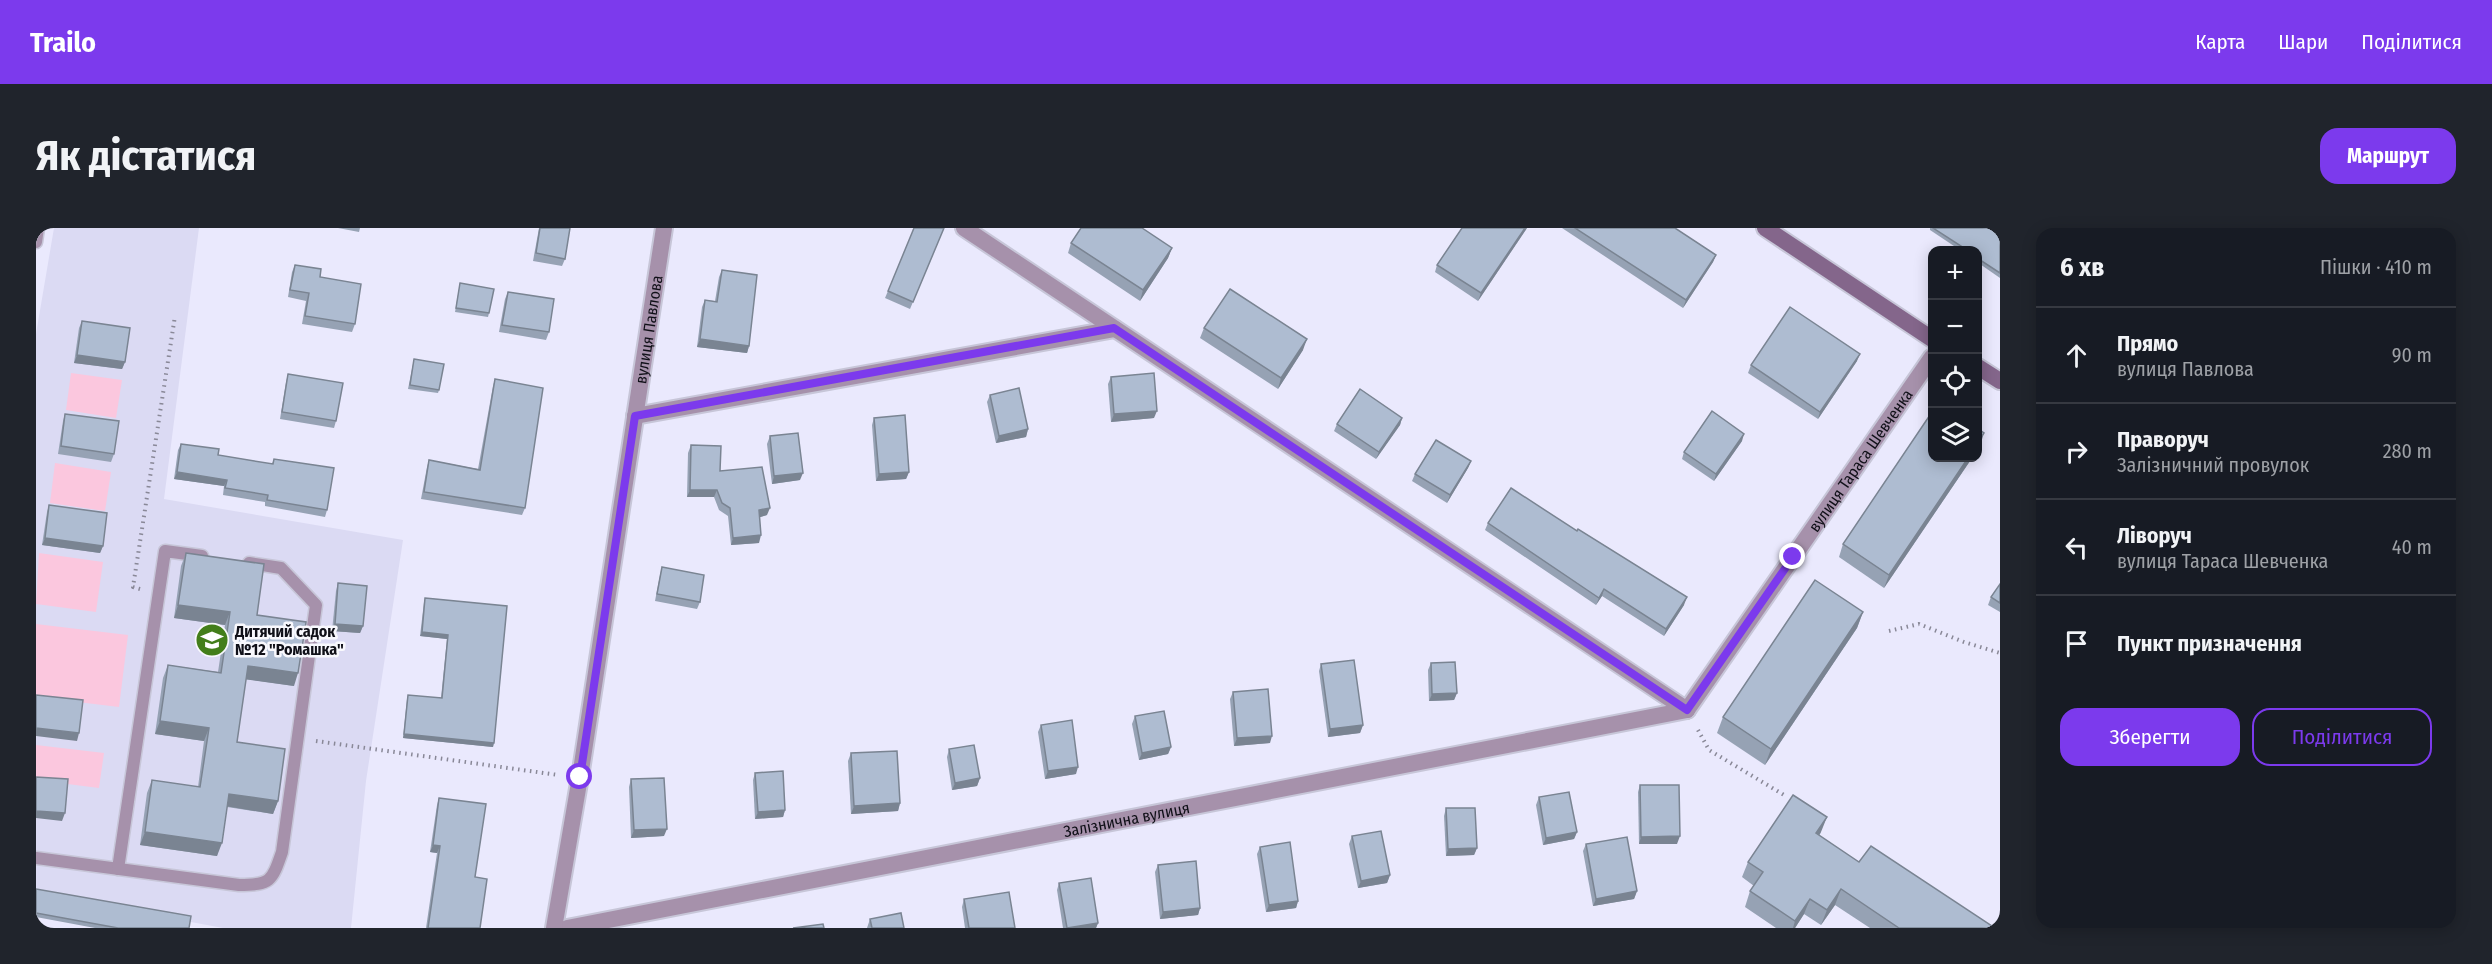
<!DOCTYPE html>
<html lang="uk">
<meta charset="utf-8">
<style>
:root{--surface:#171b24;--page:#20242c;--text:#f1f3f6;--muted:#9ea1a6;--line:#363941;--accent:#7c3aed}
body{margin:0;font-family:"Fira Sans Condensed",sans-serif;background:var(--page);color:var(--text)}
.controls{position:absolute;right:18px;top:18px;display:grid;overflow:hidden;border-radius:12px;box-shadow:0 3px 15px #0003}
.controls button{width:54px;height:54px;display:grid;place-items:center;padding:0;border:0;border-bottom:2px solid var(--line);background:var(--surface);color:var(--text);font:30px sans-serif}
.stop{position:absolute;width:18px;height:18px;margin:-14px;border:4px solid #7c3aed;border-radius:50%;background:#fff}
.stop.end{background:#7c3aed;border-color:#fff;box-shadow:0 2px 6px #0008}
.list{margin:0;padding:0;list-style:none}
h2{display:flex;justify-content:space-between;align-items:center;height:78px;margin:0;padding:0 24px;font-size:26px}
h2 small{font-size:20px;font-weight:400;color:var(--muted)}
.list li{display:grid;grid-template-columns:39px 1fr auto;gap:18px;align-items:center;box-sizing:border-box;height:96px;padding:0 24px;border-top:2px solid var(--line)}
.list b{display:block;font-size:22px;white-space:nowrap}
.list p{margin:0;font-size:20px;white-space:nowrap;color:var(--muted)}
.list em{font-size:20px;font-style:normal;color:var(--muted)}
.actions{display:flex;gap:12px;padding:18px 24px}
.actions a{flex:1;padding:14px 0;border:2px solid var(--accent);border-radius:18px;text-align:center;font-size:21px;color:var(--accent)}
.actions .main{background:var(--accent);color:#fff}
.icon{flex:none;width:33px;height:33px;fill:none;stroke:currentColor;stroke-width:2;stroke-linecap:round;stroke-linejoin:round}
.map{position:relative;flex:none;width:1964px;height:700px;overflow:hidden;border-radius:18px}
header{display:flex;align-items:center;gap:36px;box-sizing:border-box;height:84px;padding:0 30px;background:var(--accent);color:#fff}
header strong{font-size:28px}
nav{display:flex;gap:33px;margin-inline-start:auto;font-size:21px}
.intro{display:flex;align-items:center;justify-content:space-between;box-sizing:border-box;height:144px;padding:0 36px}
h1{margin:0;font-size:42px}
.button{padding:15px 27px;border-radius:18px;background:var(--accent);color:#fff;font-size:21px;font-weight:700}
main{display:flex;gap:36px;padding:0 36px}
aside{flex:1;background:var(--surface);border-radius:18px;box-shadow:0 3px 15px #0003}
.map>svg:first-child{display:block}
</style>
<header>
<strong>Trailo</strong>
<nav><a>Карта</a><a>Шари</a><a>Поділитися</a></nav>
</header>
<div class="intro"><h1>Як дістатися</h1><a class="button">Маршрут</a></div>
<main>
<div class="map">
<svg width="1964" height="700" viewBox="0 0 1964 700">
<rect width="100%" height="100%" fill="#eae9fd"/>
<polygon fill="#dbdaf3" points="18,0 163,0 128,271 367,312 330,553 315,700 187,700 0,665 0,106"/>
<g fill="#fbc7de">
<polygon points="35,145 86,152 80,190 30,182"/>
<polygon points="19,235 75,244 69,283 14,275"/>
<polygon points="3,325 67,334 60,384 0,376"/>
<polygon points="0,396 92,407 83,479 0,469"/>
<polygon points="0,517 68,525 63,560 0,552"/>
</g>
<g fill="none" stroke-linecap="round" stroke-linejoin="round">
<g stroke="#c7c6d8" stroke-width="15">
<g id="service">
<polyline points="0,14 2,0"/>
<path d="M 0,630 L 203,657 C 235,657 236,653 246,624 L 280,377 L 245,340 L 213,335"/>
<polyline points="82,641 129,323 166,328"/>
</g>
</g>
<g stroke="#c7c6d8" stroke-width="20">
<g id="minor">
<polyline points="928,0 1651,482"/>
<polyline points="599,188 1079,101"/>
<path id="s1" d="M 1651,482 L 1896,129"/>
<path id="s2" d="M 531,700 L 1651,482"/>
</g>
</g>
<g stroke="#c7c6d8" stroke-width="20">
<g id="tertiary">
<path id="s3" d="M 518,700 L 544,549 L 628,0"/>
</g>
</g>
<g stroke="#c7c6d8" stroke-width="20">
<g id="secondary">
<polyline points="1729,0 1896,111"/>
<polyline points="1942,139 1964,153"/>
</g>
</g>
<g stroke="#898897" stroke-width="4" stroke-dasharray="1.5 4.5" stroke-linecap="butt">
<polyline points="104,361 97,359 139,88"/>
<polyline points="1853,403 1883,396 1928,414 1964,425"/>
<polyline points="1662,502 1673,522 1748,567"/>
<polyline points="280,513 522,547"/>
</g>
<use href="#service" stroke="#a691ab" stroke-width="12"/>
<use href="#minor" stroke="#a691ab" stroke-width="16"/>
<use href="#tertiary" stroke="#a691ab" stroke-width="16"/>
<use href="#secondary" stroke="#84668b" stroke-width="16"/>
</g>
<g fill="#96a2b4">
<polygon points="302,0 324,0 323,4"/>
<polygon points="503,0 534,0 529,31 526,38 497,33"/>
<polygon points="908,0 874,81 849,70 852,63"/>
<polygon points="1426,0 1491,0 1442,73 1399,44 1401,37"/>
<polygon points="1526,0 1639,0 1680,27 1677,34 1647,80"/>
<polygon points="1894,0 1964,0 1964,50 1941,34 1941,22 1924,22 1894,2"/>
<polygon points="1035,15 1136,20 1132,30 1104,73 1032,25"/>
<polygon points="259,37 284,49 319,96 316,104 266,96 270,73 252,69 256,44"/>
<polygon points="686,42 713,118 711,125 661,119 666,79 669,72 679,73 683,49"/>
<polygon points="424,55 453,85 452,89 419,84"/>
<polygon points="472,64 513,104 510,112 463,104 469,71"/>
<polygon points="46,93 89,134 86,141 38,135 43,100"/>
<polygon points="1168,100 1267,122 1242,161 1164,110"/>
<polygon points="378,131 403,162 402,165 372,161"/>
<polygon points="1821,133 1782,191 1712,145 1715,137"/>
<polygon points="252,146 300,193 298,200 244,191 250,154"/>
<polygon points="1075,149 1118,190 1075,194 1072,156"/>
<polygon points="459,151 489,280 486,287 385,271 391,239 393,232 442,241 457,158"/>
<polygon points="954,167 992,201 990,209 960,215 951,174"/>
<polygon points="29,186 78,226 75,234 22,226 27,193"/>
<polygon points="838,190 873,244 870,251 840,253 836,197"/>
<polygon points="1366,190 1364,197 1340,231 1298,203 1301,196"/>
<polygon points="734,208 764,252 736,256 731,216"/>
<polygon points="1706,213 1678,253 1646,231 1648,224"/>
<polygon points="145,216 182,227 236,236 238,231 291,282 289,289 229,278 229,274 187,267 188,258 138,251 142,222"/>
<polygon points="655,217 731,287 724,289 723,315 695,317 692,288 683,282 678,269 651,269 652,225"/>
<polygon points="1896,230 1936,230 1848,360 1803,329 1807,316"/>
<polygon points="1435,233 1432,240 1411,275 1376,253 1379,246"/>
<polygon points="13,277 67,318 64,325 6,317 11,284"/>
<polygon points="1452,295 1541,303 1648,377 1628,408 1566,368 1560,377 1449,302"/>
<polygon points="150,325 221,387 258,458 210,451 201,514 242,573 237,586 191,579 181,628 104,617 111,565 116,552 162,559 168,513 119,506 127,450 132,437 182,444 189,397 138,390 145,338"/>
<polygon points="626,339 664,374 661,381 619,373 624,347"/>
<polygon points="302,355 327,398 324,405 296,403 300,363"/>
<polygon points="1964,356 1964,384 1952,377 1955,369"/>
<polygon points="389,370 471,378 457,519 367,510 371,471 372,467 405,470 411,411 384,408 388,374"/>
<polygon points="1827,384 1821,400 1729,537 1681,505 1687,489"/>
<polygon points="1395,435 1421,465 1418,472 1393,473 1392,442"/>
<polygon points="1285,436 1327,497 1324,505 1292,509 1283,443"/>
<polygon points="1197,464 1234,515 1198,518 1194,471"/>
<polygon points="1099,488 1135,519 1132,526 1103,532 1096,496"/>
<polygon points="1005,497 1040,546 1009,551 1002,504"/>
<polygon points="913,521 944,550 941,558 916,562 911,529"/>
<polygon points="815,525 864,575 862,583 815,586 812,533"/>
<polygon points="719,545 749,582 747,589 719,591 717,552"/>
<polygon points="595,551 628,608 595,610 593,559"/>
<polygon points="1604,557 1641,616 1603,616 1602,564"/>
<polygon points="1503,569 1541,604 1538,611 1507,617 1500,577"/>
<polygon points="403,570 439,649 444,700 390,700 401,625 394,624 401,577"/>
<polygon points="1410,580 1441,620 1438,627 1410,628 1408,588"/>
<polygon points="1785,604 1783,608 1823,634 1959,700 1834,700 1799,677 1785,697 1768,686 1759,700 1740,700 1709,679 1714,663 1718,658 1706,649 1712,634"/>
<polygon points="1316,608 1354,647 1351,655 1322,660 1313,616"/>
<polygon points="1550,616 1601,663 1598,671 1557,678 1547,623"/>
<polygon points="1224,619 1262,673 1260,680 1230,684 1221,626"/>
<polygon points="1122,637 1164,680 1162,687 1124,691 1119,644"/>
<polygon points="1023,655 1062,695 1060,700 1027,700 1021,662"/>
<polygon points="0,661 153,700 59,700 0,689"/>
<polygon points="928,671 979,700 929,700 926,679"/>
<polygon points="834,691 868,700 831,700"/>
</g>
<g fill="#7a8492">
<polygon points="1489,0 1491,0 1442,73 1445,65"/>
<polygon points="1136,20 1132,30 1104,73 1107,62"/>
<polygon points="1680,27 1677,34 1647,80 1650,72"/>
<polygon points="664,111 713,118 711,125 661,119"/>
<polygon points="1271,111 1267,122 1242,161 1245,150"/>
<polygon points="1824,126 1821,133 1782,191 1784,184"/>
<polygon points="41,127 89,134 86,141 38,135"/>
<polygon points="1121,183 1118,190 1075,194 1078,186"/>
<polygon points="1366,190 1364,197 1340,231 1343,224"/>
<polygon points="992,201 990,209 960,215 963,208"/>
<polygon points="1948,205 1944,218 1941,221 1941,215"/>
<polygon points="1708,206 1706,213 1678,253 1680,246"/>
<polygon points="1932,230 1936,230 1848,360 1853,347"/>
<polygon points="1435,233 1432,240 1411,275 1414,267"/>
<polygon points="141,244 191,252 188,258 138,251"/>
<polygon points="873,244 870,251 840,253 843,246"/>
<polygon points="767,245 764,252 736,256 738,248"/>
<polygon points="654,262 681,262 678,269 651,269"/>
<polygon points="734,280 731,287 721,290 723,282"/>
<polygon points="725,307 723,315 695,317 697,310"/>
<polygon points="9,310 67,318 64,325 6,317"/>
<polygon points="1568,361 1566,368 1560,377 1563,370"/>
<polygon points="1651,369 1648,377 1628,408 1630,401"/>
<polygon points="142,377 194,384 189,397 138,390"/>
<polygon points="1827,384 1821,400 1729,537 1735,521"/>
<polygon points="299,396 327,398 324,405 296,403"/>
<polygon points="386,404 412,407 411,411 384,408"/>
<polygon points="212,438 262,445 258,458 207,451"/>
<polygon points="1421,465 1418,472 1393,473 1396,466"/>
<polygon points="124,493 173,500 168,513 119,506"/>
<polygon points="1327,497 1324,505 1292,509 1294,501"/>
<polygon points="0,500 43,505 41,513 0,508"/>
<polygon points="368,506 458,515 457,519 367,510"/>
<polygon points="1236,508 1234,515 1198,518 1201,510"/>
<polygon points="1135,519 1132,526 1103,532 1106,525"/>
<polygon points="1042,539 1040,546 1009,551 1012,543"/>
<polygon points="944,550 941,558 916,562 919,555"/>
<polygon points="193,566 242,573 237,586 189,578"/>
<polygon points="864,575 862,583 815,586 818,578"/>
<polygon points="749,582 747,589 719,591 722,584"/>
<polygon points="0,583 29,585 26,593 0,590"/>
<polygon points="1791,589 1785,604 1774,621 1780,605"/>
<polygon points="631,601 628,608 595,610 598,602"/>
<polygon points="109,604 186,615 181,628 104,617"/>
<polygon points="1541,604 1538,611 1507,617 1510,610"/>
<polygon points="1644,608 1641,616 1603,616 1605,609"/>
<polygon points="397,617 404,618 401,625 394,624"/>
<polygon points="1441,620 1438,627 1410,628 1412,621"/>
<polygon points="1354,647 1351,655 1322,660 1325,653"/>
<polygon points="1805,661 1799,677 1785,697 1791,682"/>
<polygon points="1601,663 1598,671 1557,678 1560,671"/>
<polygon points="1774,671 1768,686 1759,700 1757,700 1759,693"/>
<polygon points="1262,673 1260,680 1230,684 1233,677"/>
<polygon points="1164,680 1162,687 1124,691 1127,684"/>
<polygon points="1062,695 1060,700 1031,700"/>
</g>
<g fill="#aebcd1" stroke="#7a8492" stroke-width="1.5">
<polygon points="504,0 534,0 529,31 500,25"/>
<polygon points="878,0 908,0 877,74 852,63"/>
<polygon points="1045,0 1106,0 1136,20 1107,62 1035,15"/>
<polygon points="1426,0 1489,0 1445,65 1401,37"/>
<polygon points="1539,0 1639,0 1680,27 1650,72"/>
<polygon points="1897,0 1964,0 1964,45 1941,30 1941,22 1931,22"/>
<polygon points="259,37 285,41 284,49 325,56 319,96 269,88 273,65 254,62"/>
<polygon points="686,42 721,47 713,118 664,111 669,72 681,74"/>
<polygon points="424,55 458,61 453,85 420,80"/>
<polygon points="1194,61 1271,111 1245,150 1168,100"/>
<polygon points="472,64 518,71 513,104 466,97"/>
<polygon points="1754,79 1824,126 1784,184 1715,137"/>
<polygon points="46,93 94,100 89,134 41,127"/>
<polygon points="378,131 408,136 403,162 374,157"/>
<polygon points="1118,145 1121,183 1078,186 1075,149"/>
<polygon points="252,146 307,155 300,193 246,184"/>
<polygon points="459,151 507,160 489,280 388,264 393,232 444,242"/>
<polygon points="983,160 992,201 963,208 954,167"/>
<polygon points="1324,161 1366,190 1343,224 1301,196"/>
<polygon points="1676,183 1708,206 1680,246 1648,224"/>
<polygon points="1896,184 1896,230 1932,230 1853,347 1807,316"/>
<polygon points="29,186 83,193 78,226 25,218"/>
<polygon points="869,187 873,244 843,246 838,190"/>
<polygon points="1941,200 1948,205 1941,215"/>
<polygon points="762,205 767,245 738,248 734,208"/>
<polygon points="1400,212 1435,233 1414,267 1379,246"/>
<polygon points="145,216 183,221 182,227 237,236 238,231 298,240 291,282 231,272 232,267 189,260 191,252 141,244"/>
<polygon points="655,217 685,218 684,243 726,239 734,280 723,282 725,307 697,310 694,280 686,275 681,262 654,262"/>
<polygon points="1475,260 1541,303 1542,301 1651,369 1630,401 1568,361 1563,370 1452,295"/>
<polygon points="13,277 71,285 67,318 9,310"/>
<polygon points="150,325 228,336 221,387 270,394 262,445 212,438 201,514 249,521 242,573 193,566 186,615 109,604 116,552 164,559 173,500 124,493 132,437 185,445 194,384 142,377"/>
<polygon points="626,339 668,347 664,374 621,366"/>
<polygon points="1779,352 1827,384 1735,521 1687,489"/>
<polygon points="302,355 331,358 327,398 299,396"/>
<polygon points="1964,356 1964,375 1955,369"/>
<polygon points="389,370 471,378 458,515 368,506 372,467 406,470 412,407 386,404"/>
<polygon points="1318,432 1327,497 1294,501 1285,436"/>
<polygon points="1419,434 1421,465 1396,466 1395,435"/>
<polygon points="1232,461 1236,508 1201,510 1197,464"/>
<polygon points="0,467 47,472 43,505 0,500"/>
<polygon points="1128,483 1135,519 1106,525 1099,488"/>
<polygon points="1036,492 1042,539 1012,543 1005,497"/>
<polygon points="938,517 944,550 919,555 913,521"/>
<polygon points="861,523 864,575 818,578 815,525"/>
<polygon points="747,543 749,582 722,584 719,545"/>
<polygon points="0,549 32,551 29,585 0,583"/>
<polygon points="628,550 631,601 598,602 595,551"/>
<polygon points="1604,557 1643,557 1644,608 1605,609"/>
<polygon points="1533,564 1541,604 1510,610 1503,569"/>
<polygon points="1757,567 1791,589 1780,605 1823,634 1835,618 1959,700 1863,700 1805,661 1791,682 1774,671 1759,693 1714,663 1727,644 1712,634"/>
<polygon points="403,570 450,576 439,649 451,651 444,700 392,700 404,618 397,617"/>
<polygon points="1410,580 1439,580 1441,620 1412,621"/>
<polygon points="1345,603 1354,647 1325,653 1316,608"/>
<polygon points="1591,609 1601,663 1560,671 1550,616"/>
<polygon points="1254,614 1262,673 1233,677 1224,619"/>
<polygon points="1160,633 1164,680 1127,684 1122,637"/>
<polygon points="1055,650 1062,695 1031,700 1023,655"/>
<polygon points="0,661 155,688 153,700 82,700 0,685"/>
<polygon points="973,664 979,700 933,700 928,671"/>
<polygon points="865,685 868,700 836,700 834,691"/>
<polygon points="787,696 788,700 757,700"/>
</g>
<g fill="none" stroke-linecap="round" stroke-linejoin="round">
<polyline stroke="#7c3aed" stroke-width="8" points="544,549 599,188 1078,100 1651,482 1757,329"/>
</g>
<defs>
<g id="school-disc" transform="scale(1.725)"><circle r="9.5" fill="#437e1a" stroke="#f8f8fd"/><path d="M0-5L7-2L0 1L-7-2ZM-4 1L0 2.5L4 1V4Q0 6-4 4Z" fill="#fff"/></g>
</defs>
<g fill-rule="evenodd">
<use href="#school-disc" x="176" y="412"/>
</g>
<g text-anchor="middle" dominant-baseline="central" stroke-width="5" stroke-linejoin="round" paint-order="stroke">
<g font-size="16" fill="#101018" stroke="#f8f8fd">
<text stroke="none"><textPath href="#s3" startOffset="606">вулиця Павлова</textPath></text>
<text stroke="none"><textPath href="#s1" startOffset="304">вулиця Тараса Шевченка</textPath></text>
<text stroke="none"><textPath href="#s2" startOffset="570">Залізнична вулиця</textPath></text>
</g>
<g font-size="16" font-weight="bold" fill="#101018" stroke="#f8f8fd" text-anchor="start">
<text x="199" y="403">Дитячий садок<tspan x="199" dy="18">№12 "Ромашка"</tspan></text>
</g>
</g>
</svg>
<div class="controls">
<button>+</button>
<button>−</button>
<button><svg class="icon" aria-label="locate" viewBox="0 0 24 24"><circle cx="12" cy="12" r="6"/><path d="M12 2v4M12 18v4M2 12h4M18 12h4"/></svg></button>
<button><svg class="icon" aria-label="layers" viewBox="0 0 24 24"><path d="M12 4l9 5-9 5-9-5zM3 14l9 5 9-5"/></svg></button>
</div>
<div class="stop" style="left:544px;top:549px"></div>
<div class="stop end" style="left:1757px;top:329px"></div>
</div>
<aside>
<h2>6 хв<small>Пішки · 410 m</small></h2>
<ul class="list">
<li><svg class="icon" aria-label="ahead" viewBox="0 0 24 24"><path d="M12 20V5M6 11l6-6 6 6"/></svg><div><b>Прямо</b><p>вулиця Павлова</p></div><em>90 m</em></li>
<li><svg class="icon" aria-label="right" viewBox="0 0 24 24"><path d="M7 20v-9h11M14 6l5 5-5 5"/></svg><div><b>Праворуч</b><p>Залізничний провулок</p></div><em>280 m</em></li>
<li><svg class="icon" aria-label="left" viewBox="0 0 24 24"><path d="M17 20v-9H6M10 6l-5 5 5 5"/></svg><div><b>Ліворуч</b><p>вулиця Тараса Шевченка</p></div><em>40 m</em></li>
<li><svg class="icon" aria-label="arrive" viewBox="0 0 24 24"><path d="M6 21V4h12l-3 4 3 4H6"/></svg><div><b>Пункт призначення</b></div></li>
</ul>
<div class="actions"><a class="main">Зберегти</a><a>Поділитися</a></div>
</aside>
</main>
